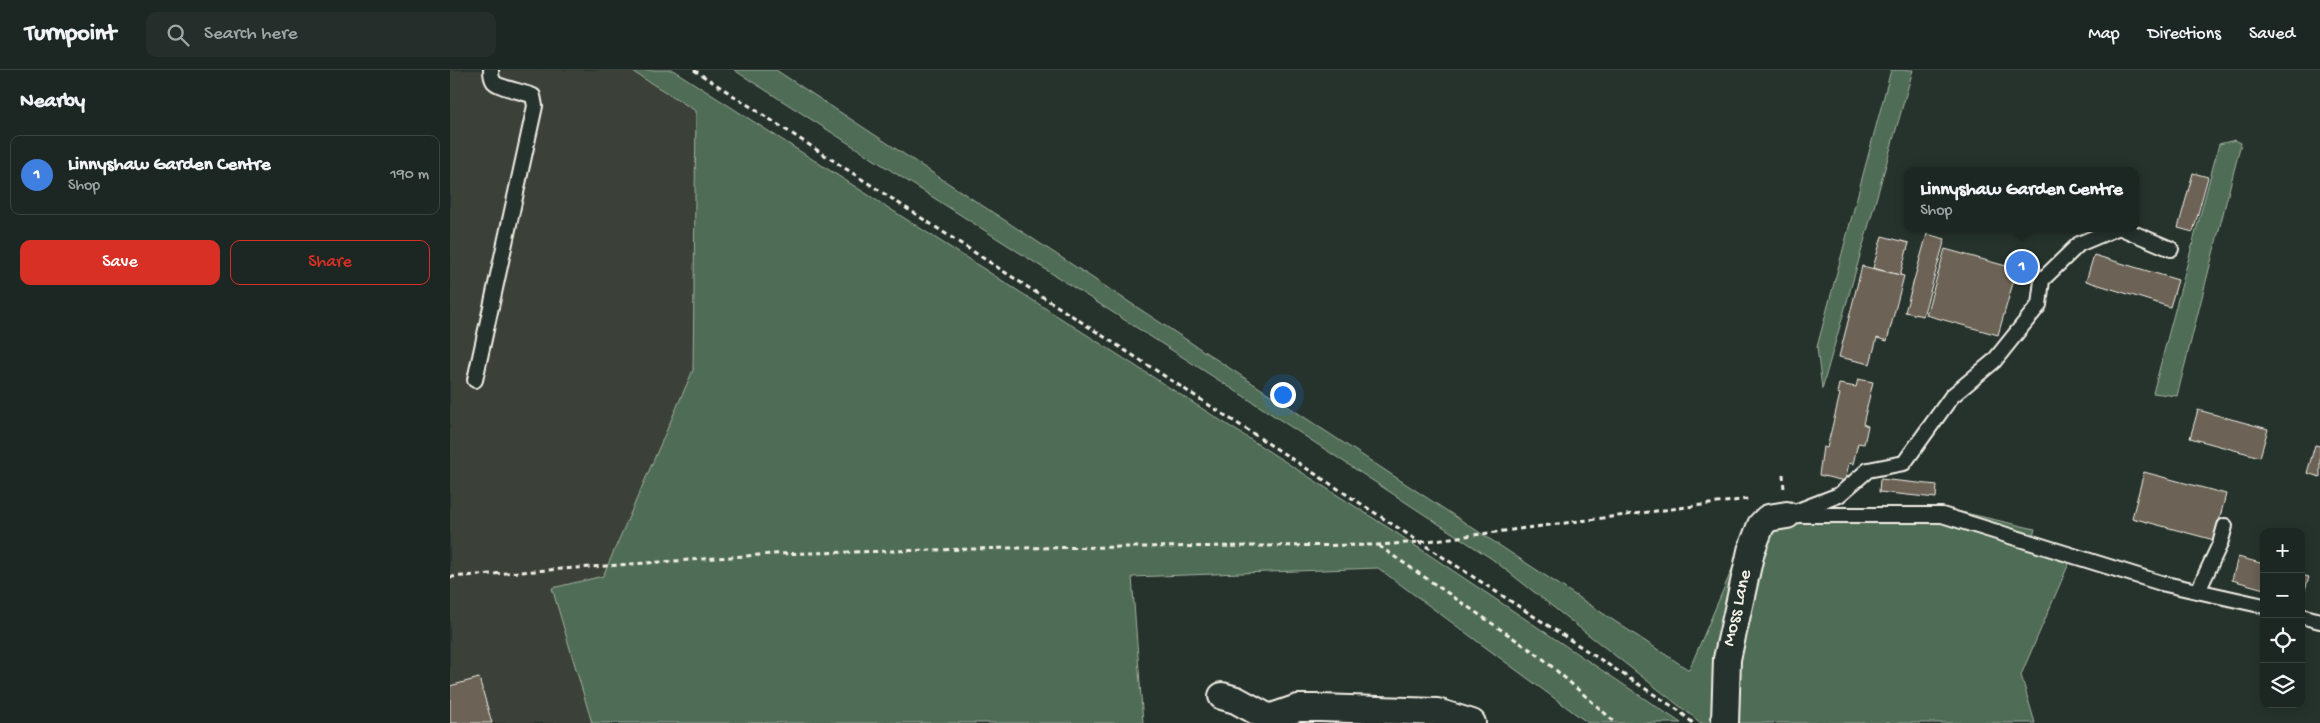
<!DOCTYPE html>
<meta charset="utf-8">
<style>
:root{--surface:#1c2622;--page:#252e2a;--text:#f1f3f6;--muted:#a0a5a5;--line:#3a4340;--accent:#d93025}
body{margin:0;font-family:"Gochi Hand",sans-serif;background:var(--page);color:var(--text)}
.controls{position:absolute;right:15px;bottom:15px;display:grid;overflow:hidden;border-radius:10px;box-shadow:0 2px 12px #0003}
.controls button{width:45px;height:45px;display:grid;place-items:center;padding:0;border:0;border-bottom:1px solid var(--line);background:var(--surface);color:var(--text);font:25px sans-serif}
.you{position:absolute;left:832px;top:324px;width:18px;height:18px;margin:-12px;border:4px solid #fff;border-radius:50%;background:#1a73e8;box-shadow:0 0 0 8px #1a73e833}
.badge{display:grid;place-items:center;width:32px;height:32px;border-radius:50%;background:var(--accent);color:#fff;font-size:16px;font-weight:700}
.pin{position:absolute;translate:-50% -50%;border:2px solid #fff;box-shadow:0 1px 5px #0006}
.popup{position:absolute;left:1454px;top:97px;width:235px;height:65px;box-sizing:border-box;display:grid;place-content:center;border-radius:10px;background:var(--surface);filter:drop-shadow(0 1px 4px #0005);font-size:16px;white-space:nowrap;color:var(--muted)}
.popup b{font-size:19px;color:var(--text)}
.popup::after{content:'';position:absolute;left:50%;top:100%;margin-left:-10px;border:10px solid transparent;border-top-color:var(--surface)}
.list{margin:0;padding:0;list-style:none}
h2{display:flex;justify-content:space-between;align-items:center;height:65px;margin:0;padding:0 20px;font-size:21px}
h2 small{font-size:16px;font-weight:400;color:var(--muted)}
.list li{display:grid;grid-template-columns:32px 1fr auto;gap:15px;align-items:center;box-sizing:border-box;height:80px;margin:0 10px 10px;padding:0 10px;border:1px solid var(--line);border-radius:10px}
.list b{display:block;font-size:19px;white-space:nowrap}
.list p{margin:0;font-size:16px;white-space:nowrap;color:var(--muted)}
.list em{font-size:16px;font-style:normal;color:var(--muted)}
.actions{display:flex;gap:10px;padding:15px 20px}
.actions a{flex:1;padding:11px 0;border:1px solid var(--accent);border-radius:10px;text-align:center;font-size:18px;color:var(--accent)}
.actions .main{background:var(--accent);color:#fff}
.icon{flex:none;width:28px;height:28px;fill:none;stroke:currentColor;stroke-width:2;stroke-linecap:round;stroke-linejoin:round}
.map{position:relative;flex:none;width:1870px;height:653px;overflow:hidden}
header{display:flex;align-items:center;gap:30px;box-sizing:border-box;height:70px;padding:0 25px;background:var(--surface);border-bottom:1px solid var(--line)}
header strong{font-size:24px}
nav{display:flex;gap:28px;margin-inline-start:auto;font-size:18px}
.search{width:350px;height:45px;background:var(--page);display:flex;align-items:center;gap:12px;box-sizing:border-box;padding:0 18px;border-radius:10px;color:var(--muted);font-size:19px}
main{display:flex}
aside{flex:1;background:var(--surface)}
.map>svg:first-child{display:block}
</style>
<header>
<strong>Turnpoint</strong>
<div class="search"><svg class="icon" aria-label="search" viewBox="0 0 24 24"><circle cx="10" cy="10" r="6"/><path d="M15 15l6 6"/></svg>Search here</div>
<nav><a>Map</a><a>Directions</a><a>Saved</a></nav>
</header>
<main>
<aside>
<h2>Nearby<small></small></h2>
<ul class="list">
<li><span class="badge" style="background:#3f7fe0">1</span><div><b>Linnyshaw Garden Centre</b><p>Shop</p></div><em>190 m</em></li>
</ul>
<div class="actions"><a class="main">Save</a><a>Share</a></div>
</aside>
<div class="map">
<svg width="1870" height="653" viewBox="0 0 1870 653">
<rect width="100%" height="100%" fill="#26332d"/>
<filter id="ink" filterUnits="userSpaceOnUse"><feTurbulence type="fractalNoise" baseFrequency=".02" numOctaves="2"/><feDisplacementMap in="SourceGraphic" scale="10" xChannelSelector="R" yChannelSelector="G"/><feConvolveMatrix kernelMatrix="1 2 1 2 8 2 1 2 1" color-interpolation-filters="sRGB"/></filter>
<g filter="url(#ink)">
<polygon fill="#3b4139" points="0,0 180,0 246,40 243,300 153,507 103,518 142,653 0,653"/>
<g fill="#4f6d57" stroke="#a2afa0">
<polygon points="180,0 223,0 945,462 1231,653 1138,653 928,498 682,507 693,653 142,653 102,518 153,506 243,300 246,41"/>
<polygon points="284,0 326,0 1239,600 1306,443 1494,438 1585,459 1580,478 1620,491 1571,605 1585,653 1251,653 1042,489 809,336"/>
<polygon points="1441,0 1463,0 1372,319 1367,277"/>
<polygon points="1785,70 1791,73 1727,326 1703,323 1769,74"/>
</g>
<g fill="#6c6356" stroke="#f4f1e8">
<polygon points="1743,103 1758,107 1743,162 1728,158"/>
<polygon points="1477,164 1495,169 1473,246 1455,242"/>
<polygon points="1432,166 1459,173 1450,205 1423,198"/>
<polygon points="1495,179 1567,199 1548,265 1476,245"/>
<polygon points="1644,185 1728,210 1720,237 1636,211"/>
<polygon points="1412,196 1454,206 1437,271 1427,268 1420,294 1389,287"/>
<polygon points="1408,309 1423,312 1413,354 1418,356 1414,374 1408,373 1403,394 1399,393 1395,411 1369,405 1373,377 1377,378 1390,324 1387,323 1389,314 1406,317"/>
<polygon points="1748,340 1818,359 1810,387 1740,368"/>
<polygon points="1865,375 1870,376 1870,407 1857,403"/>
<polygon points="1694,402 1776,424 1764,470 1682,448"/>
<polygon points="1430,409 1487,415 1486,428 1429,422"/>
<polygon points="1788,487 1814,494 1814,519 1782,510"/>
<polygon points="1851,505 1859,507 1852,529 1851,529"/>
<polygon points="29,608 42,653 0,653 0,616"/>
</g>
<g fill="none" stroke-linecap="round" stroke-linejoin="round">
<g stroke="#f4f1e8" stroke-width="18">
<g id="lane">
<polyline points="1671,158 1721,179"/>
<path d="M 25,310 L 85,36 L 83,26 C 74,22 48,17 44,12 C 41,8 41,4 41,0"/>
<polyline points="1345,442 1389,425 1418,400 1454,393 1502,326 1544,291 1589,235 1592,210 1629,174 1667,158"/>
<polyline points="1337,445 1492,445 1711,513 1814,536"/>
<polyline points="1748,521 1770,474 1775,456"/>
<polyline points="1851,546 1870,551"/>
</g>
</g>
<g stroke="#f4f1e8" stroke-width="30">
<g id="street">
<polyline points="772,626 786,630 819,648 848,638 870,638 987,642 1022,653"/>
<polyline points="1275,653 1277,589 1301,481 1311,455 1318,448 1337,445"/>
</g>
</g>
<g stroke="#f4f1e8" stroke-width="3" stroke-dasharray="5 4" stroke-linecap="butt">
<polyline points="244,0 1228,640 1243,653"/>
<polyline points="1333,404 1334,420"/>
<polyline points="929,476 1091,587 1166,653"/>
<polyline points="0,507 323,484 562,478 929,475 970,472 1298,429"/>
</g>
<use href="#lane" stroke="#26332d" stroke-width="14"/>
<use href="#street" stroke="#26332d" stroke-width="26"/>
</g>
</g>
<g text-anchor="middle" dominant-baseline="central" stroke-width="5" stroke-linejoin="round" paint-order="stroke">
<g font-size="19" fill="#f4f1e8" stroke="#26332d">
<text transform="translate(1288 538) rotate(-77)">Moss Lane</text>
</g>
</g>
</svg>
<div class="controls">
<button>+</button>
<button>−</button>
<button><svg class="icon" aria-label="locate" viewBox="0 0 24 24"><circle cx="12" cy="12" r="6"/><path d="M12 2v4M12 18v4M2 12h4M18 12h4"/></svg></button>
<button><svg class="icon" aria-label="layers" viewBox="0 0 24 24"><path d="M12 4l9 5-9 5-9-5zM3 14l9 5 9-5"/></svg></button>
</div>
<div class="you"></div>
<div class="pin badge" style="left:1572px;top:197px;background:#3f7fe0">1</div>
<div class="popup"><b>Linnyshaw Garden Centre</b>Shop</div>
</div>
</main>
